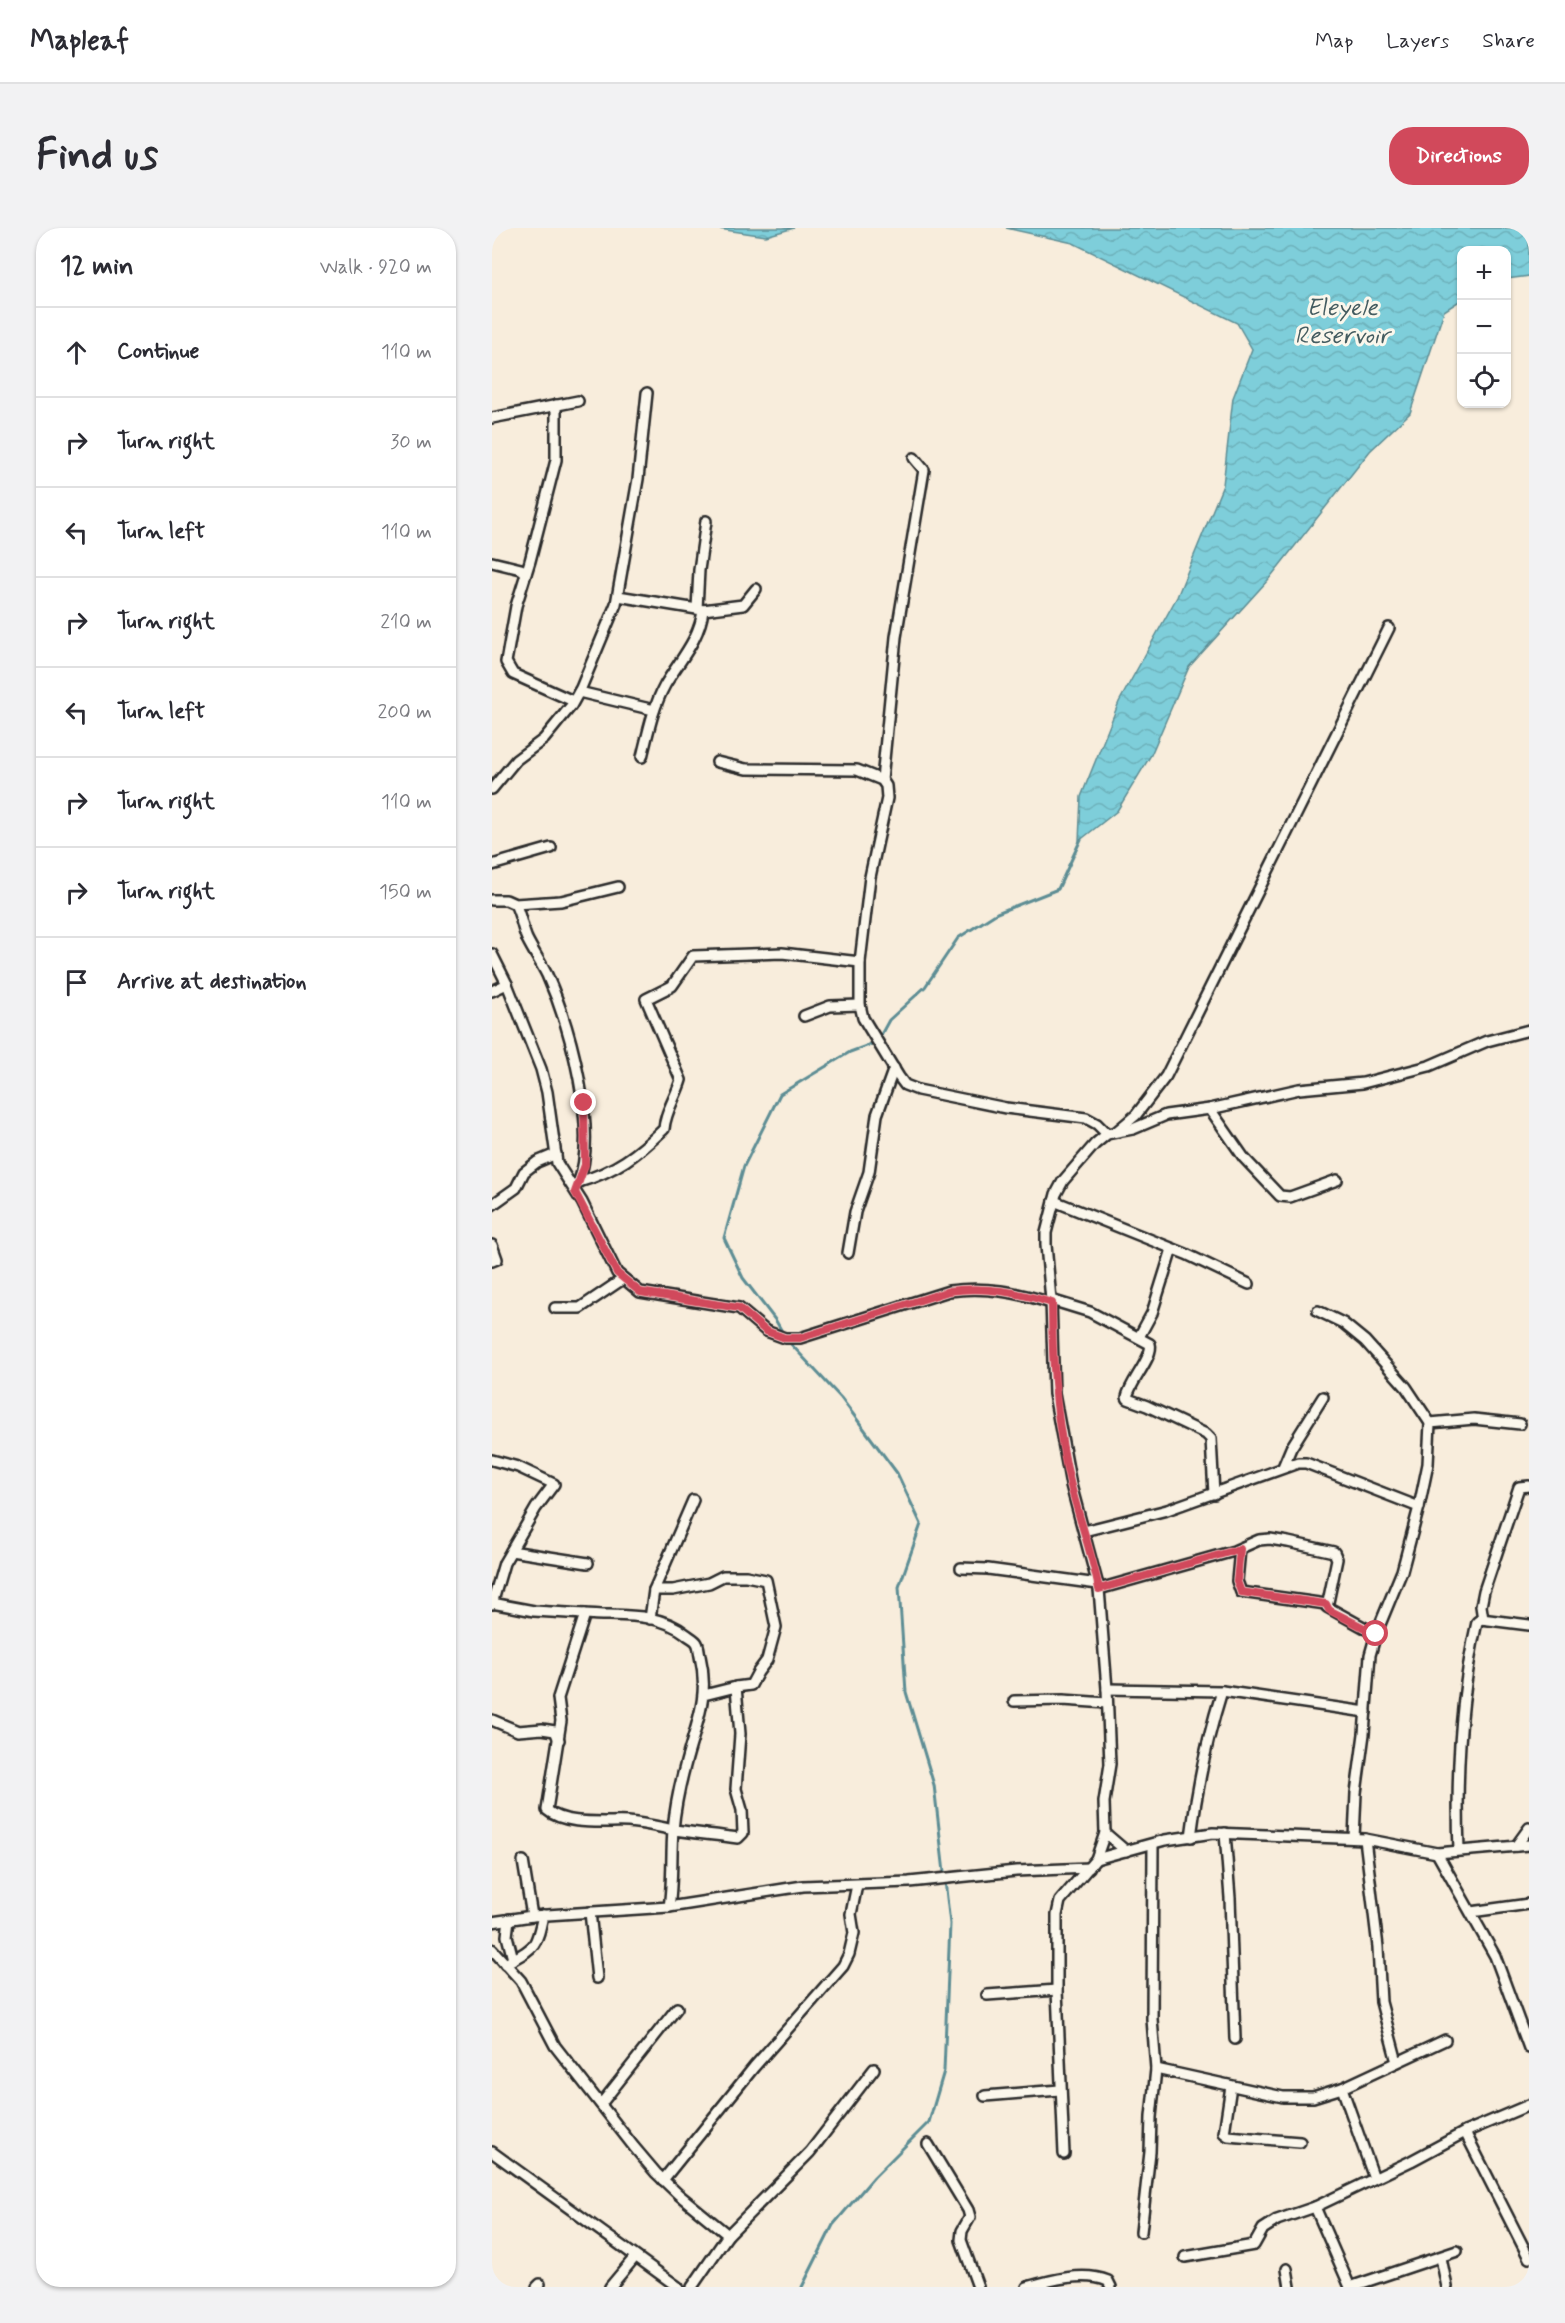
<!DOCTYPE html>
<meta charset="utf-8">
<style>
:root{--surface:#fff;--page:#f2f2f3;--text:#2b2b33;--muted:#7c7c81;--line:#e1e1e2;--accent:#d1495b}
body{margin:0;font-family:Mynerve,sans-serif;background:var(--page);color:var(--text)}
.controls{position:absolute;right:18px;top:18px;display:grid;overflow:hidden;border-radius:12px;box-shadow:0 2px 4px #0004}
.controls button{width:54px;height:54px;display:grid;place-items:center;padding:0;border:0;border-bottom:2px solid var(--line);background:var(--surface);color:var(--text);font:30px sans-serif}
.stop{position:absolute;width:18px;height:18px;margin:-14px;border:4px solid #d1495b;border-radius:50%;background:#fff}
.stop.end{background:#d1495b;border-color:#fff;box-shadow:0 2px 6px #0008}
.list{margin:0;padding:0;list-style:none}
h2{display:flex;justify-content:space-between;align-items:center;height:78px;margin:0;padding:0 24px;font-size:26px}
h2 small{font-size:20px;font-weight:400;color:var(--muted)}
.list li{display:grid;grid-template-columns:39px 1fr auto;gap:18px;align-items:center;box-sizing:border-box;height:90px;padding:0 24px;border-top:2px solid var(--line)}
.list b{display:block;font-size:22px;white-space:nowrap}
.list em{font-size:20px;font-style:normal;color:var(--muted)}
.icon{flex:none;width:33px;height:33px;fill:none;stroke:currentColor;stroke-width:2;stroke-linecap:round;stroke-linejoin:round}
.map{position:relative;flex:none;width:1037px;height:2059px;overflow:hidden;border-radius:24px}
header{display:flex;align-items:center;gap:36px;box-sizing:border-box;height:84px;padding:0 30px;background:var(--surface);border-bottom:2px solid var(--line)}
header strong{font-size:28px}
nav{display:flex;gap:33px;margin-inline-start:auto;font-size:21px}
.intro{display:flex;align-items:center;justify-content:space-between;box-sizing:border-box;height:144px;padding:0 36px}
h1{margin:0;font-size:42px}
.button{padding:15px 27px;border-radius:24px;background:var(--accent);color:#fff;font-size:21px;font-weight:700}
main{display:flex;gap:36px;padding:0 36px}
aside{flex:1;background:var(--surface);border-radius:24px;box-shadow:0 2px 4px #0004}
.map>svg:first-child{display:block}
</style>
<header>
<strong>Mapleaf</strong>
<nav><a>Map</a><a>Layers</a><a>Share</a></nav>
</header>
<div class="intro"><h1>Find us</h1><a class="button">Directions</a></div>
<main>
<aside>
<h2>12 min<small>Walk · 920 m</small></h2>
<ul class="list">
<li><svg class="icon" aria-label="ahead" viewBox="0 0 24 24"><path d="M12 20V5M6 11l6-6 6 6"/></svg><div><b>Continue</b></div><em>110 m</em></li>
<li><svg class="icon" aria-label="right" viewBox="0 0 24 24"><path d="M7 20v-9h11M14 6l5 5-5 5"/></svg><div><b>Turn right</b></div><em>30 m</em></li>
<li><svg class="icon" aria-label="left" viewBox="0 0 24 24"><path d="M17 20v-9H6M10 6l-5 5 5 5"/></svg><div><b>Turn left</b></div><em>110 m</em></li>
<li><svg class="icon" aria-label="right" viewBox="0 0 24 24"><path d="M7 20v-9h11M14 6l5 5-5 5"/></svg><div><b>Turn right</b></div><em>210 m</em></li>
<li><svg class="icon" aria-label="left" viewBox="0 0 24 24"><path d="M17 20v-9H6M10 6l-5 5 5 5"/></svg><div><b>Turn left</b></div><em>200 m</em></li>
<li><svg class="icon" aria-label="right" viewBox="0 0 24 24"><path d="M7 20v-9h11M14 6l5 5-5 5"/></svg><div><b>Turn right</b></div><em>110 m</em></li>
<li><svg class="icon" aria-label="right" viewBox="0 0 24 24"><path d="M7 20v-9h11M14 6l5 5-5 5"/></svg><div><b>Turn right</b></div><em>150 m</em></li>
<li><svg class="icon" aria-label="arrive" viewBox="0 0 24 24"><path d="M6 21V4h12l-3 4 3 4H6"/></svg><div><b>Arrive at destination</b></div></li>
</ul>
</aside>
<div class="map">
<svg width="1037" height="2059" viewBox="0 0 1037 2059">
<defs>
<pattern id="water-waves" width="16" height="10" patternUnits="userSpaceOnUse" patternTransform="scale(1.5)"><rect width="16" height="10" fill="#7eceda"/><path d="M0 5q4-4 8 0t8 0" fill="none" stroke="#6db1bb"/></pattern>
</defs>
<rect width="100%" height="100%" fill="#f8eddc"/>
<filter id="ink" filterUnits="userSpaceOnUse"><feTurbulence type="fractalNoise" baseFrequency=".0167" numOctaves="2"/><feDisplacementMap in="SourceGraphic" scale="12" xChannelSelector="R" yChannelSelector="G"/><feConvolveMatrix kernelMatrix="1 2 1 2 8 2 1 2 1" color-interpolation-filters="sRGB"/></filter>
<g filter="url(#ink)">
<g fill="url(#water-waves)" stroke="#5d8d94" stroke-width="1.5">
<polygon points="220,0 302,0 274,8"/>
<polygon points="514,0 1037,0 1037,48 1015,51 1014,22 969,22 969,72 952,83 918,185 878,223 776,352 697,439 659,527 625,583 587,613 589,569 627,474 685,369 731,257 741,170 760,121 745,95 581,15"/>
</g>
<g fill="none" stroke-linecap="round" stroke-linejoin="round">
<g stroke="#5d8d94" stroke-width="3">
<polyline points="292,1107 284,1093 251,1050 232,1010 252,938 288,866 358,824 385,814 397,792 433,759 466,710 505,685 566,661 589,611"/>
<polyline points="296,1113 349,1170 405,1245 429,1296 407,1359 414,1464 442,1557 458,1696 452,1843 437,1894 382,1949 341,1997 310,2059"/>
</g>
<g stroke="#2b2b2b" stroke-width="14">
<g id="street">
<polyline points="64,177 64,232 38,333 24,378 14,434 21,446 81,473"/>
<polyline points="0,190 86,173"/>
<polyline points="0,334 29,341 34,345"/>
<polyline points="126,368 211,382 251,377 264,361"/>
<polyline points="205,381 207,342 214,293"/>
<polyline points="87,464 162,482"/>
<path d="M 150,529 C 156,505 161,479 173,457 C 187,433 208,411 211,382"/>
<polyline points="225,534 254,541 365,542 390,552 394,558 395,570 378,649 368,734 368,777 371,790 407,849 413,857 426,862 514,880 594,890 605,896 615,906"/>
<polyline points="390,552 404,409 432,242 422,230"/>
<polyline points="0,561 24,532 52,511 79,478 89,460 124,376 146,251 155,165"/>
<polyline points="0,637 59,620"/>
<path d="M 0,672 L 14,672 L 23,676 C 29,687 30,700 35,711 C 41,723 49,735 55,747 C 78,798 107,903 86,956"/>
<polyline points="23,676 69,673 126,659"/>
<path d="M 0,726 L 15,756 L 49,841 L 55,864 L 65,935 L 90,974 L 125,1045 L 148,1064 L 247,1080 L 274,1103 L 293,1110 L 308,1110 L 457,1063 C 493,1058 525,1064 559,1075"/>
<polyline points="0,763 15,756"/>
<polyline points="312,788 338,778 368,777"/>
<polyline points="718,881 752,930 788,968 798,969 845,952"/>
<polyline points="625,903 644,887 674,848 897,400"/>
<path d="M 87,954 C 124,943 145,927 172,901 C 173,884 184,869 189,852 L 154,771 L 180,758 L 201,728 L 290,725 L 368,734"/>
<polyline points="562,973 694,1026 757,1056"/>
<polyline points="0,977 24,960 32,944 45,934 64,926"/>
<polyline points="0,1017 5,1031 0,1033"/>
<polyline points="356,1025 363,984 377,944 385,887 402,840"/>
<path d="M 559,1072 L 598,1084 L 658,1116 C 662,1128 638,1154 635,1169 L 636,1171 L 655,1178 L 714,1206 L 719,1211 L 722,1266"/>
<polyline points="63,1080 88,1080 131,1051"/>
<polyline points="826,1083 851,1095 873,1113 914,1159 938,1195 936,1236 927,1279 910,1343 884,1406 878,1427 872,1506 864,1565 862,1610"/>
<polyline points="647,1109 660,1085 680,1021"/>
<polyline points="938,1195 982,1191 1028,1196"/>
<polyline points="0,1232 26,1239 62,1256 44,1280 19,1323"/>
<polyline points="791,1239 799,1220 831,1169"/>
<polyline points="201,1272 162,1362 181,1362 217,1355 231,1348 254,1348 274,1352 284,1399 275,1432 266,1444 259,1457 244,1459"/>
<polyline points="592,1303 675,1282 806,1235 814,1235 927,1279"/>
<polyline points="748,1321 745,1353 749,1364 834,1376"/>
<polyline points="469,1340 496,1341 606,1356"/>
<polyline points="607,1361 742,1323 767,1312 778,1311 796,1314 842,1324 845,1331 835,1379 884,1406"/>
<polyline points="0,1375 42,1383 93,1386"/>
<polyline points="0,1376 12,1335 19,1323 96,1335"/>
<polyline points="158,1391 162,1362"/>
<polyline points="991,1391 989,1378 992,1363 1027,1259 1037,1258"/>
<polyline points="615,1461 730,1463 874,1484"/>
<polyline points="522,1473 571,1472 615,1475"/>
<polyline points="0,1492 26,1503 50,1501 63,1503 67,1512"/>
<polyline points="613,1605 634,1623"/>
<polyline points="733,1605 738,1670 743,1811"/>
<path d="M 699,1609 C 705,1558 715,1511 730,1463"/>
<polyline points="873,1611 886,1719 889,1774 905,1834"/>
<polyline points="661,1616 660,1791 664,1841 791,1869 821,1869 850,1860 953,1812"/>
<polyline points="1024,1618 1037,1600"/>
<path d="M 967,1622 C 964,1547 968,1469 985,1394 L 989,1391 L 1037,1397"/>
<polyline points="945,1625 1003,1728 1037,1820"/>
<polyline points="604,1631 673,1612 721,1605 873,1611 945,1625 1037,1617"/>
<polyline points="31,1633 40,1688"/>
<polyline points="177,1679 311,1658 417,1654 524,1643 597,1640"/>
<polyline points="98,1684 105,1750"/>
<polyline points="979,1684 1037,1676"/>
<polyline points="17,1691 15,1708 21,1731"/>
<path d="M 0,1694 L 40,1688 L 177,1679 C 181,1653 179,1627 181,1602 C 183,1579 188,1556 194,1534 C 204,1496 218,1469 208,1428 C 207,1424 207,1418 205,1415 C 203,1411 197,1409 194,1406 C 164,1383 128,1389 93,1386 L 66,1470 L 69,1493 L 55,1582 C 73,1598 114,1593 136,1594 C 151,1595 167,1599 182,1602 C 203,1605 224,1607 246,1610 L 251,1605 L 250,1582 L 244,1561 L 248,1506 L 244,1459 L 212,1467"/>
<polyline points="0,1721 29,1753 63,1818 142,1919 164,1945 186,1966 236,2007"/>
<path d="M 13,1736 C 43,1719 44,1721 51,1687"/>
<polyline points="495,1767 565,1762"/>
<polyline points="739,1858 732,1905 736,1908 808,1914"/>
<polyline points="850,1860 882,1950"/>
<polyline points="493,1868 568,1862"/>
<polyline points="109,1876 185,1780"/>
<polyline points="973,1904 1037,2030"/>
<polyline points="436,1916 476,1982 478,1989 470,2003 469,2012 486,2059"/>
<polyline points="0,1924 186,2059"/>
<polyline points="572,1926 565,1762 565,1687 568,1673 604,1631 613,1605 612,1574 618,1536 615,1461 607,1361 579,1257 562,1166 559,1072 554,1017 554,1005 564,966 571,953 603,916 615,906 641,901 674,887 718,881 807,861 871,855 937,838 995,813 1037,802"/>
<polyline points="171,1952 262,1839 351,1738 357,1726 362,1705 359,1686 365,1657"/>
<polyline points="823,1979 858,2059"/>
<polyline points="649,2004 658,1924 659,1889 664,1841"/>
<polyline points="693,2029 762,2017 771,2001 785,1992 823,1979 919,1933 973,1904 1037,1877"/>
<polyline points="949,2030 955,2059"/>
<polyline points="795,2041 798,2059"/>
<polyline points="45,2059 48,2056"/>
<polyline points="118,2059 143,2029"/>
<polyline points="200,2059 236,2007 318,1924 382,1841"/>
<path d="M 535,2059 C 559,2052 592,2043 616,2053 L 619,2059"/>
<polyline points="858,2059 965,2023"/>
</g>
</g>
<use href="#street" stroke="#fbf7ec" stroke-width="9"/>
</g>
</g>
<g fill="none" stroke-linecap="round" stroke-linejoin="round" filter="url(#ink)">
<path stroke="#d1495b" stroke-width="8" d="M 92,875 L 93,937 L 83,964 L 125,1045 L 148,1064 L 247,1080 L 274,1103 L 293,1110 L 308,1110 L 457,1063 C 493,1058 525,1064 560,1075 C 560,1137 564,1198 579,1258 C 588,1293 600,1326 607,1361 L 748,1321 L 745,1353 L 749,1364 L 834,1376 L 837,1382 L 884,1406"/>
</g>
<g text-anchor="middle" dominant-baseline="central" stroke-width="6" stroke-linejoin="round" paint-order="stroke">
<g font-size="24" font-style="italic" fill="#445c60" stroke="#fbf7ec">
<text x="850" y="80">Eleyele<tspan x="850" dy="28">Reservoir</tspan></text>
</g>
</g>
</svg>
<div class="controls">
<button>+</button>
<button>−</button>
<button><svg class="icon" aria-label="locate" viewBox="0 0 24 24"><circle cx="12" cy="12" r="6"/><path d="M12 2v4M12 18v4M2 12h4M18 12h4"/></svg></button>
</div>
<div class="stop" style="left:884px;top:1406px"></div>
<div class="stop end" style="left:92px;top:875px"></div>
</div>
</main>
